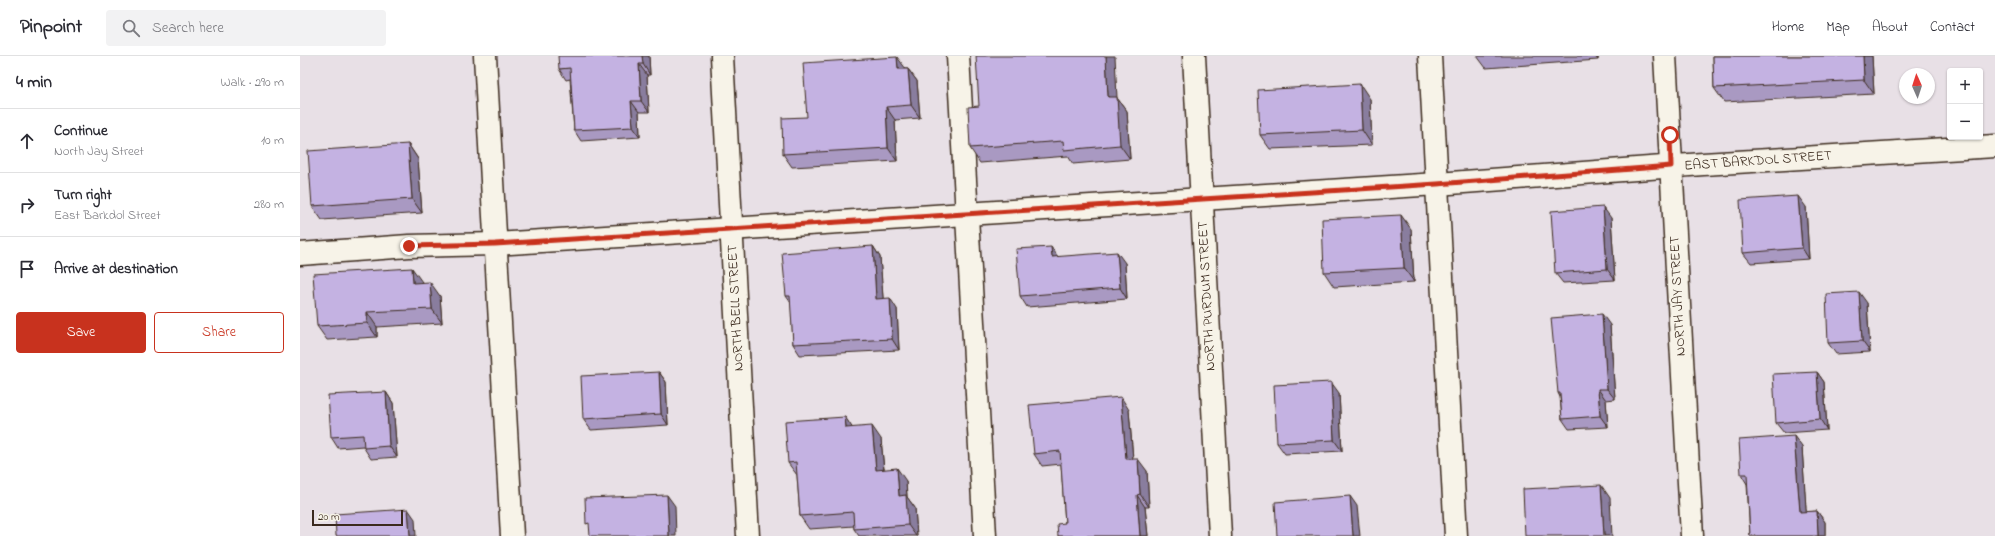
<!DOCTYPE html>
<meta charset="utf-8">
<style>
:root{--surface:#fff;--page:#f2f2f3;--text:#2b2b33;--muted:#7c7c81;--line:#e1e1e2;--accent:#c8321e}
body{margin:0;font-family:"Indie Flower",sans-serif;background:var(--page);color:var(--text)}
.controls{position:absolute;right:12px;top:12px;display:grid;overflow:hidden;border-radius:4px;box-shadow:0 1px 3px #0004}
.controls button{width:36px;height:36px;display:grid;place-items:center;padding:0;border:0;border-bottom:1px solid var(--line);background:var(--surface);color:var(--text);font:20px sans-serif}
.compass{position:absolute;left:1599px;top:12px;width:36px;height:36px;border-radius:50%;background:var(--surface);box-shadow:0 1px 3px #0004;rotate:357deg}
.scale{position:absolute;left:12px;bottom:10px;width:91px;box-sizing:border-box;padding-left:4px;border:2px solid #3b2a1e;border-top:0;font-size:11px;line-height:14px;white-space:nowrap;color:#3b2a1e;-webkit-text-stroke:3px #f7f3e8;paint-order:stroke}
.stop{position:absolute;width:12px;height:12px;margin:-9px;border:3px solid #c8321e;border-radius:50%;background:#fff}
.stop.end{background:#c8321e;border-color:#fff;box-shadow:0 1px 4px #0008}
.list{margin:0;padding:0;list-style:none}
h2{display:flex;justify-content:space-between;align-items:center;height:52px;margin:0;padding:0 16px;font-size:17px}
h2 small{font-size:13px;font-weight:400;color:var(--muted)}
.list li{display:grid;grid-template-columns:26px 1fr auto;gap:12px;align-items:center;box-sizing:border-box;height:64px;padding:0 16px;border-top:1px solid var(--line)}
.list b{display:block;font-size:15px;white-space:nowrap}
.list p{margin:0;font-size:13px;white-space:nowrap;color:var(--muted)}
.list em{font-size:13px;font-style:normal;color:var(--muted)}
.actions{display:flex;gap:8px;padding:12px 16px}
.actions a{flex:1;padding:9px 0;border:1px solid var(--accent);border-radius:4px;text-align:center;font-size:14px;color:var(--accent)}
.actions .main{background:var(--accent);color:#fff}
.icon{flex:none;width:22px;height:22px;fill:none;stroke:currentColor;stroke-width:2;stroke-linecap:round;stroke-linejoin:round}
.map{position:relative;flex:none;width:1695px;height:480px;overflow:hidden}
header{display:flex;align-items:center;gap:24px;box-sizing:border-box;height:56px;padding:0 20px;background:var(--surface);border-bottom:1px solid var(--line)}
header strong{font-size:19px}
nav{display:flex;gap:22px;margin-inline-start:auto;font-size:14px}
.search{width:280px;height:36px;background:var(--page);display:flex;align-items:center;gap:10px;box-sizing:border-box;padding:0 14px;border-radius:4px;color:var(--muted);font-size:15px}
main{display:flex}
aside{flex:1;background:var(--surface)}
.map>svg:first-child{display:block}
</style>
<header>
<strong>Pinpoint</strong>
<div class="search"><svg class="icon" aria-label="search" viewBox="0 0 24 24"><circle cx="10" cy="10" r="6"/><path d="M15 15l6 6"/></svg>Search here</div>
<nav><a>Home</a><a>Map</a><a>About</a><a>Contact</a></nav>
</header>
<main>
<aside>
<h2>4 min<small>Walk · 290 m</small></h2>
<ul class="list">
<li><svg class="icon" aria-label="ahead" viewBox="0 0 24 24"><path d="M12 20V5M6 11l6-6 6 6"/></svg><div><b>Continue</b><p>North Jay Street</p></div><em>10 m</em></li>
<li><svg class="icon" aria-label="right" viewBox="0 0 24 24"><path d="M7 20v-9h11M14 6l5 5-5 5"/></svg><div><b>Turn right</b><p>East Barkdol Street</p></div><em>280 m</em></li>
<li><svg class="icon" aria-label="arrive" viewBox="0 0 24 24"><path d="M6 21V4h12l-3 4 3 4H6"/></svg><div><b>Arrive at destination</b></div></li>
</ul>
<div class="actions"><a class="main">Save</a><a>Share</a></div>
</aside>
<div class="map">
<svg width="1695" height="480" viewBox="0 0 1695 480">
<rect width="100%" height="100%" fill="#e8e0e6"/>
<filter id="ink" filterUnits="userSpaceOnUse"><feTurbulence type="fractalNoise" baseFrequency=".025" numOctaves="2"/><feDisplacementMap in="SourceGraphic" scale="8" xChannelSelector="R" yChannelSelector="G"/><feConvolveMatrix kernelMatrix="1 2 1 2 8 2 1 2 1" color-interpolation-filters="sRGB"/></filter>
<g filter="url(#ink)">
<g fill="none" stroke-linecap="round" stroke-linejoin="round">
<g stroke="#3b2a1e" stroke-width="25">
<g id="minor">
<polyline points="185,0 212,480"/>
<polyline points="422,0 448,480"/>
<polyline points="658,0 685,480"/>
<polyline points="894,0 920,480"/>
<polyline points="1130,0 1156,480"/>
<polyline points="1365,0 1392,480"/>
<polyline points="0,198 109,190 195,188 1137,128 1403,108 1695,90"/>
</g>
</g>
<use href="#minor" stroke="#f7f3e8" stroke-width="22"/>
</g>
<g fill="#a999c2" stroke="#3b2a1e">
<polygon points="349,0 350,19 347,19 349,56 339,56 340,81 281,85 274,74 270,23 266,24 259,13"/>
<polygon points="1177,0 1298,0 1298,4 1186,12"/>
<polygon points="1413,0 1572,0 1574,38 1424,46 1414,32"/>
<polygon points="606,13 608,13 617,25 620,62 595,64 597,105 492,111 483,98 507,61"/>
<polygon points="817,42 827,55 830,103 773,108 768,100 680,107 670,92 679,50"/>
<polygon points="1070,43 1072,89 970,93 960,79"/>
<polygon points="108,88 118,103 122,157 22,164 12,150"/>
<polygon points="1506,151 1509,203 1451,207 1443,197"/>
<polygon points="1311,162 1315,224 1263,227 1255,217"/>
<polygon points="1111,173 1114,226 1034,231 1024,216"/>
<polygon points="573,190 580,201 583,243 597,253 599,294 500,299 493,288 491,247 486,240"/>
<polygon points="758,201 825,207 827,243 727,251 720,240"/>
<polygon points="122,226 140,240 142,267 77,271 77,281 27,284 17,270"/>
<polygon points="1567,247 1570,296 1536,298 1528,287"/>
<polygon points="1310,269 1315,343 1306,344 1308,371 1269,373 1262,363 1260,341 1258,337"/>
<polygon points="359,316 366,326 368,369 291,374 283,363"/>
<polygon points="1517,316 1524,326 1527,374 1484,377 1476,367"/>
<polygon points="86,336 93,347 97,401 71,403 64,392 63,390 38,392 31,381"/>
<polygon points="1039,337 1042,395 985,398 977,387"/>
<polygon points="829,354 833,403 847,415 849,451 845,451 848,480 758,480 765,467 761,408 742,410 734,398"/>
<polygon points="545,361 552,372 581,383 584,413 606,425 607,441 615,452 617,480 559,480 554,473 554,470 509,473 500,460 497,419 488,407"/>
<polygon points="1502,391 1506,456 1517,455 1525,466 1525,480 1450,480 1447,428 1441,418"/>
</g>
<g fill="#897d9e" stroke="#3b2a1e">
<polygon points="342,0 349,0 350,19 343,8"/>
<polygon points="806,0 815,0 817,42 827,55 830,103 820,89 808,41"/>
<polygon points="1295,0 1298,0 1298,4"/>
<polygon points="1563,0 1572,0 1574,38 1564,24"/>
<polygon points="597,1 606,13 598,13"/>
<polygon points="339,8 347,19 349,56 341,45"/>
<polygon points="608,13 617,25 620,62 611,49"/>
<polygon points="1060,28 1070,43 1072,89 1062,74"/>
<polygon points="331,45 339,56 340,81 333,71"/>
<polygon points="586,51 595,64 597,105 588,92"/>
<polygon points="108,88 118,103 122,157 112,143"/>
<polygon points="1498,140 1506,151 1509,203 1502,192"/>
<polygon points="1303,151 1311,162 1315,224 1307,213"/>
<polygon points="1101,159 1111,173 1114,226 1104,212"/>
<polygon points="573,190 580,201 584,254 576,243"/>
<polygon points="751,191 759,202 752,201"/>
<polygon points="817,196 825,207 827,243 820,232"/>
<polygon points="112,212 122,226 123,241 113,227"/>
<polygon points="130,226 140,240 142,267 132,253"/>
<polygon points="1559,236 1567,247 1570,296 1562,285"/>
<polygon points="590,242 597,253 599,294 592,283"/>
<polygon points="67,256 77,271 77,281 67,267"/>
<polygon points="1302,258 1310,269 1315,343 1307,333"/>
<polygon points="359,316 366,326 368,369 361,358"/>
<polygon points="1517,316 1524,326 1527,374 1520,363"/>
<polygon points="1031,326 1039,337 1042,395 1034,384"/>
<polygon points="1298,333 1306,344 1308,371 1300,360"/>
<polygon points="86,336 93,347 97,401 89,390"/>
<polygon points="821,341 829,354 834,416 826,403"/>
<polygon points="545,361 554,374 546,372"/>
<polygon points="572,370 581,383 585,426 576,414"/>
<polygon points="1494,380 1502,391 1507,467 1500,456"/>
<polygon points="838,403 847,415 849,451 840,438"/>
<polygon points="597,412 606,425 607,441 615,452 617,480 616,480 608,469 599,440"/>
<polygon points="1301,429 1310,442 1312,480 1304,480"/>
<polygon points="367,439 375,450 376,480 369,480"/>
<polygon points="837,439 845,451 848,480 840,480"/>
<polygon points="1050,440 1057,450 1060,480 1053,480"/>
<polygon points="108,453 115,463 116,480 110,480"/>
<polygon points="1517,455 1525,466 1525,480 1518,480"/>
</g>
<g fill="#c4b2e2" stroke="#3b2a1e">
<polygon points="258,0 342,0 343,8 339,8 341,45 331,45 333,71 274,74 270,12 259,13"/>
<polygon points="676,0 806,0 808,41 817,41 820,89 764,94 763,85 670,92 668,51 679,50"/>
<polygon points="1413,0 1563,0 1564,24 1414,32"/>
<polygon points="597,1 598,13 608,13 611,49 586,51 588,92 483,98 482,62 507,61 503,7"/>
<polygon points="1060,28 1062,74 960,79 958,34"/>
<polygon points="108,88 112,143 12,150 8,95"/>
<polygon points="1498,140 1502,192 1443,197 1440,144"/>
<polygon points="1303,151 1307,213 1255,217 1251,155"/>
<polygon points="1101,159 1104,212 1024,216 1022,163"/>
<polygon points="573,190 576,243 590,242 592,283 493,288 490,240 486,240 482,197"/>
<polygon points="751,191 752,201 817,196 820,232 720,240 716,193"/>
<polygon points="112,212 113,227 130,226 132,253 67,256 67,267 17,270 13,218"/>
<polygon points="1559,236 1562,285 1528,287 1526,238"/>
<polygon points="1302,258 1307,333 1298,333 1300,360 1262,363 1260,337 1258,337 1251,262"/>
<polygon points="359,316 361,358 283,363 281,320"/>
<polygon points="1517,316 1520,363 1476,367 1473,318"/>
<polygon points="1031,326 1034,384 977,387 974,329"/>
<polygon points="86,336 89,390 64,392 63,379 31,381 28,339"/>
<polygon points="821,341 826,403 838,403 840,438 837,439 840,480 758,480 757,468 765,467 760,395 734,398 729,349"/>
<polygon points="545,361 546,372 572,370 576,414 597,412 599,440 606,439 608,469 554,473 553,456 500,460 496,406 488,407 485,365"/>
<polygon points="1494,380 1500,456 1517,455 1518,480 1450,480 1447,418 1441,418 1439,384"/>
<polygon points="1301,429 1304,480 1225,480 1223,433"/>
<polygon points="367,439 369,480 290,480 289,467 286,468 285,442"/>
<polygon points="1050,440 1053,480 977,480 975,446"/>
<polygon points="108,453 110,480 36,480 35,458"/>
</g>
</g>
<g fill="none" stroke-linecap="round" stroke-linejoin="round" filter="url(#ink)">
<polyline stroke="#c8321e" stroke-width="5" points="109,190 195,188 1137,128 1371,110 1370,79"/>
</g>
<g text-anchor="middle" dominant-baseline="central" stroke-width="4" stroke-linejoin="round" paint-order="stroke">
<g font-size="14" fill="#3b2a1e" stroke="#f7f3e8">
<text transform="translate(1458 105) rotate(-4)">EAST BARKDOL STREET</text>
<text transform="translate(907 240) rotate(-93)">NORTH PURDUM STREET</text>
<text transform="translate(1378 240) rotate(-93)">NORTH JAY STREET</text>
<text transform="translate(436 252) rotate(-93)">NORTH BELL STREET</text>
</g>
</g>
</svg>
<div class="controls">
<button>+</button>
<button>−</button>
</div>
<svg class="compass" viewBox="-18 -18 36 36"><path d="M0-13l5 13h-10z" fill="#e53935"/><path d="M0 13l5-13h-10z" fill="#7c7c81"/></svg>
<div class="scale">20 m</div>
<div class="stop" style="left:1370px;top:79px"></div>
<div class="stop end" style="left:109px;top:190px"></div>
</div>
</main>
